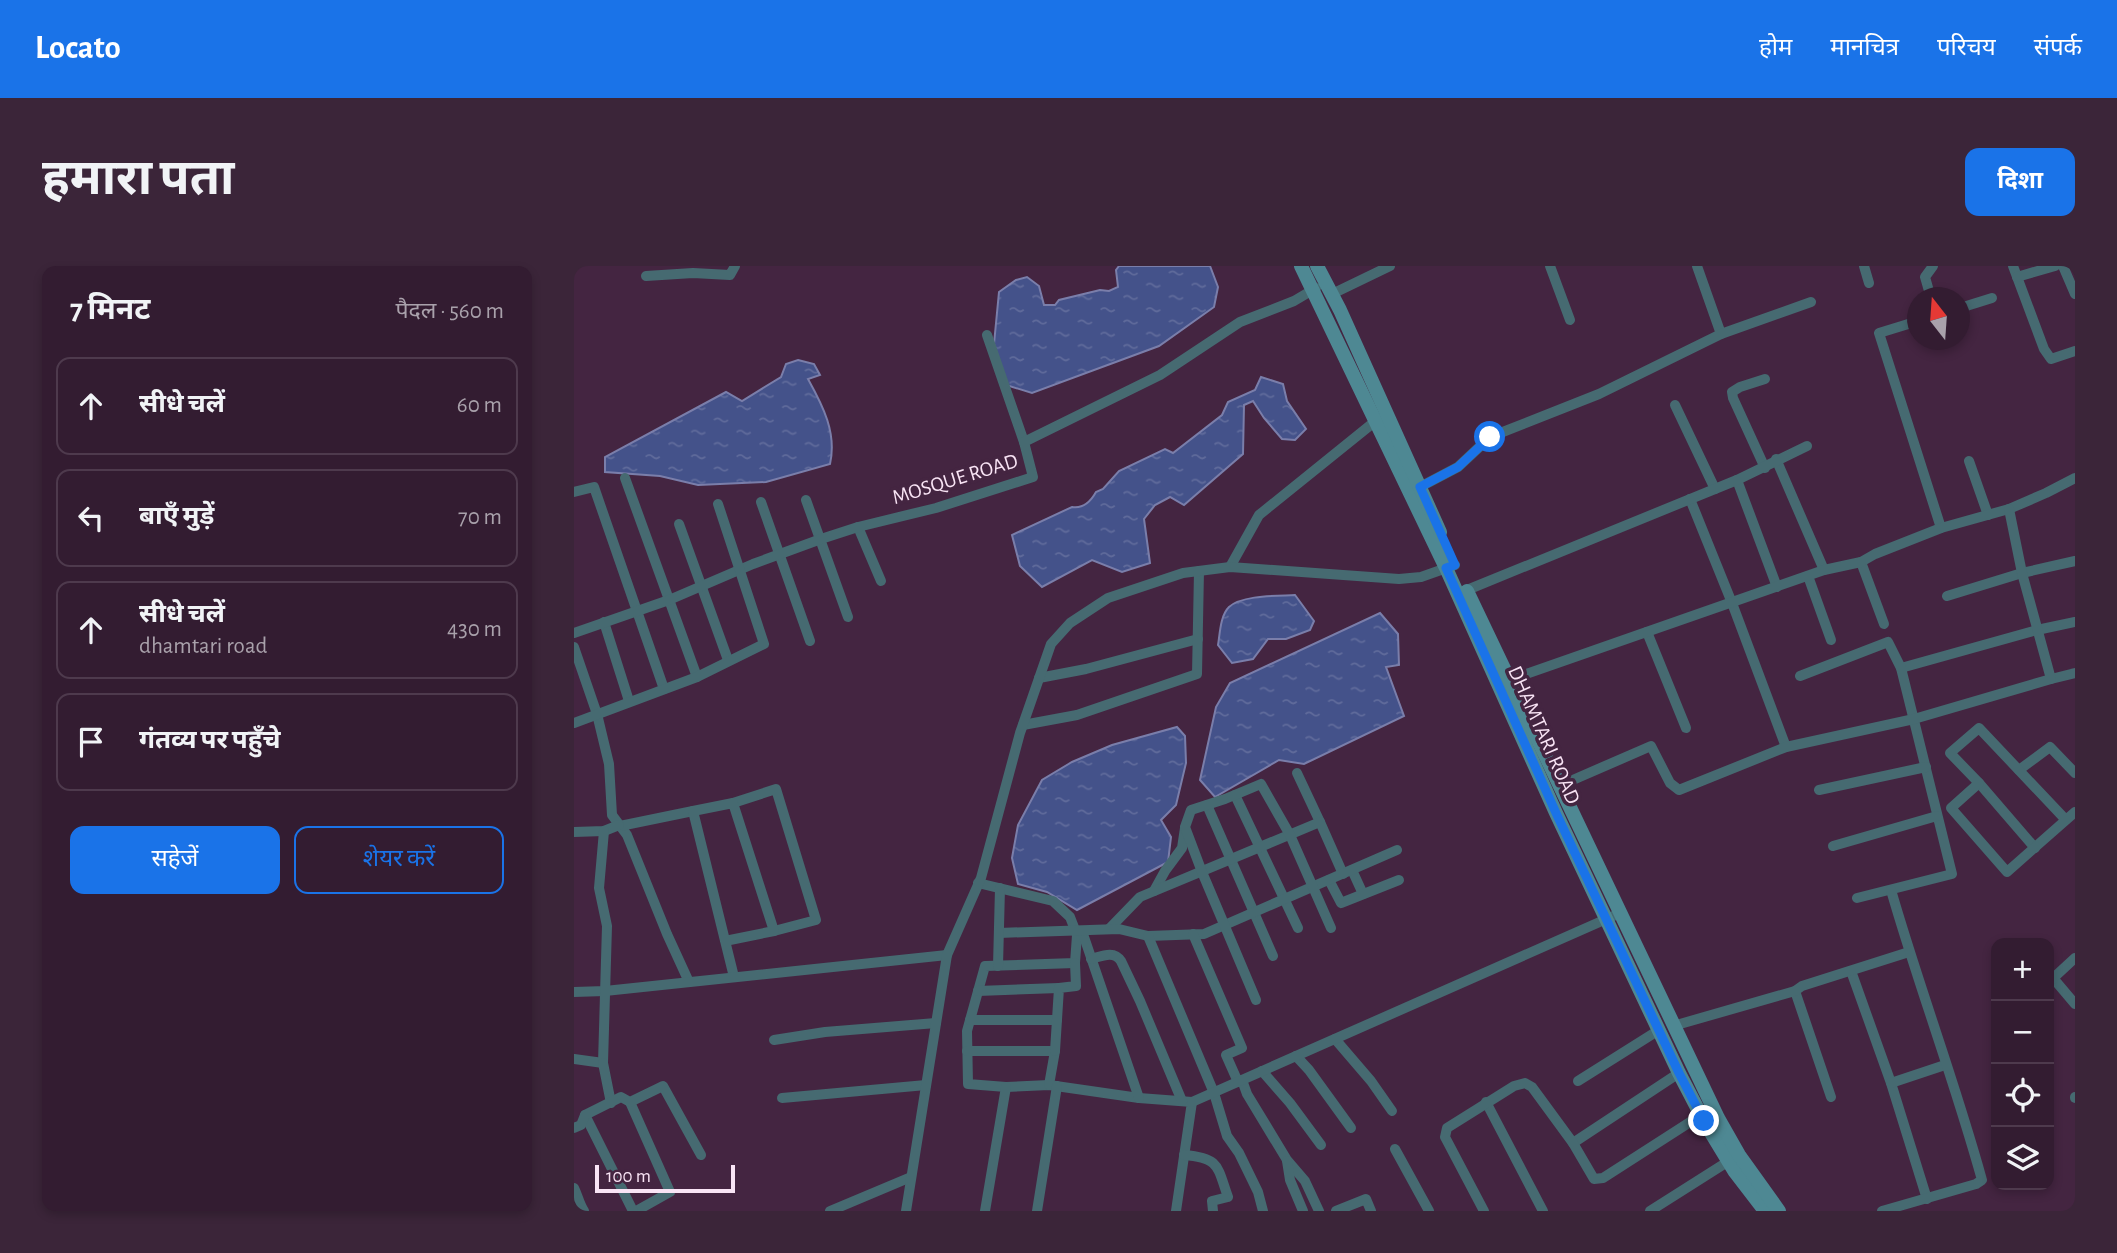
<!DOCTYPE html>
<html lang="hi">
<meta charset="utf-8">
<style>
:root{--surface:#331c31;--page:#3b2539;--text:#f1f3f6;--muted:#a9a1ab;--line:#4e3a4d;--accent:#1a73e8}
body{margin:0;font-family:"Alegreya Sans","Noto Sans Devanagari",sans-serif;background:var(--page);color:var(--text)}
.controls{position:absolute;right:21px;bottom:21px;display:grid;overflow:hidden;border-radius:14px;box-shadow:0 4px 10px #0003}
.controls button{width:63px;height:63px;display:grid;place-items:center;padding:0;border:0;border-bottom:2px solid var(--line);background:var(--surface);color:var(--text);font:35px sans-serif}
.compass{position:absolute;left:1333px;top:21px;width:63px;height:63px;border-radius:50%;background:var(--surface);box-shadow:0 4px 10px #0003;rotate:343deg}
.scale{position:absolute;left:21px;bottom:18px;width:140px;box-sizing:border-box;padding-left:7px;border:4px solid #f9e4f5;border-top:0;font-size:19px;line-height:24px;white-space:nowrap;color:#f9e4f5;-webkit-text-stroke:5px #442541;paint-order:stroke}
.stop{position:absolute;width:21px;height:21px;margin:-16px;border:5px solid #1a73e8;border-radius:50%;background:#fff}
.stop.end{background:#1a73e8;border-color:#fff;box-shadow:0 2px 7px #0008}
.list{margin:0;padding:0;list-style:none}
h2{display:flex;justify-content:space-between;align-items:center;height:91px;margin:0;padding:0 28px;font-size:30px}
h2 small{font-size:23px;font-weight:400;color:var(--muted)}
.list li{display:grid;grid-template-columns:46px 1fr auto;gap:21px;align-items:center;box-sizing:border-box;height:98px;margin:0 14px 14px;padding:0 14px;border:2px solid var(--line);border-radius:14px}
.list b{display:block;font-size:26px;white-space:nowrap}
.list p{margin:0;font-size:23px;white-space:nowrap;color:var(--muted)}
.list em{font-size:23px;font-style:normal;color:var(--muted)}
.actions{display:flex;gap:14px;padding:21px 28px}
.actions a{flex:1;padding:16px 0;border:2px solid var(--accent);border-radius:14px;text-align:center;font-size:24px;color:var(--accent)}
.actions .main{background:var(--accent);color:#fff}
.icon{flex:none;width:38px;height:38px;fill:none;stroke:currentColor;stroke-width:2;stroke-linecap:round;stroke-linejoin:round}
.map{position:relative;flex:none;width:1501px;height:945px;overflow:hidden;border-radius:14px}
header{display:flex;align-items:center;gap:42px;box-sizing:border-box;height:98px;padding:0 35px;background:var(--accent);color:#fff}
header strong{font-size:33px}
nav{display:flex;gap:38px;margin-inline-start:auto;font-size:24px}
.intro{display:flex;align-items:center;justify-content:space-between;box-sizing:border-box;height:168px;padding:0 42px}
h1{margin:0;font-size:49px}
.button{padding:18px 32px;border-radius:14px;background:var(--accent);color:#fff;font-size:24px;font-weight:700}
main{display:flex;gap:42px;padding:0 42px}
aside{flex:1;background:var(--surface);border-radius:14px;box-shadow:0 4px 10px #0003}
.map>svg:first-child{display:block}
</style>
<header>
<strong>Locato</strong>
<nav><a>होम</a><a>मानचित्र</a><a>परिचय</a><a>संपर्क</a></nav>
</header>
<div class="intro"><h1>हमारा पता</h1><a class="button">दिशा</a></div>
<main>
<aside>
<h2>7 मिनट<small>पैदल · 560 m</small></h2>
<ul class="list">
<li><svg class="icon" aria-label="ahead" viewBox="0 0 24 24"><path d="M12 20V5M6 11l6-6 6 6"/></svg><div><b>सीधे चलें</b></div><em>60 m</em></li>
<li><svg class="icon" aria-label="left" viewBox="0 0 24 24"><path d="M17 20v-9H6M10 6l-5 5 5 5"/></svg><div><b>बाएँ मुड़ें</b></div><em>70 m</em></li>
<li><svg class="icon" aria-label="ahead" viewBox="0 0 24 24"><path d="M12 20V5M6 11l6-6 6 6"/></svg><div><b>सीधे चलें</b><p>dhamtari road</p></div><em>430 m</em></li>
<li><svg class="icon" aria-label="arrive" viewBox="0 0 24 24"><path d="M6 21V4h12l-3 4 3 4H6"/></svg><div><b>गंतव्य पर पहुँचे</b></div></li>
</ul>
<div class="actions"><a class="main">सहेजें</a><a>शेयर करें</a></div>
</aside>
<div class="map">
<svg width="1501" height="945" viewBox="0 0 1501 945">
<defs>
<pattern id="water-ripples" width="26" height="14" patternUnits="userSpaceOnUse" patternTransform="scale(1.75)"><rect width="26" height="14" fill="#44528a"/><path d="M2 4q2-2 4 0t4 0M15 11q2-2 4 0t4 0" fill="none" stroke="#606b9b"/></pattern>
</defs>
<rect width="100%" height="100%" fill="#442541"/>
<g fill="url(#water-ripples)" stroke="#7a7eaa" stroke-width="2">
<polygon points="545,0 636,0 644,21 640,41 585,80 458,127 432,119 420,78 425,26 442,14 453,11 465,20 470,39 481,39 485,34 526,24 535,25 544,21 542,4"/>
<path d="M 224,94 L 240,98 L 246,109 L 234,113 C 249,140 263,167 256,198 L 192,216 L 124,219 L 86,210 L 31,206 L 31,191 L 152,126 L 168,135 L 207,111 L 212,98 Z"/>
<path d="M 687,111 L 709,118 L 713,135 L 732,163 L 721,174 L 708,173 L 690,152 L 679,135 L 670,139 L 669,188 L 610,239 L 596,231 L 581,239 L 570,253 L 576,297 L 548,306 L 518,294 L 468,321 L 446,300 L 438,269 L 498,241 C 510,243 517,235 522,226 L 529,223 L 545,205 L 591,183 L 599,187 L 648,149 L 654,136 L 681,124 Z"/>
<path d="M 721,329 L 740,355 L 736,364 L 712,373 L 694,373 L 679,393 L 658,397 L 644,379 C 646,368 646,350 655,341 C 668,329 703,330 721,329 Z"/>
<polygon points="806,347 824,368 825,399 812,401 830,450 730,498 705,494 641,531 626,514 642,441 656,417"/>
<polygon points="603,461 611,470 612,497 602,539 587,554 597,571 594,596 503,644 473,626 444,618 438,592 444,559 468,514 498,496 538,479"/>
</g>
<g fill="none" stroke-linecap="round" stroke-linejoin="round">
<g stroke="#466a71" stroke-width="10">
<polyline points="976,0 996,54"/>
<polyline points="1123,0 1147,68"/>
<polyline points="1290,0 1295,17"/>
<polyline points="1439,0 1470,83 1477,93 1501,85"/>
<polyline points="1489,0 1501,28"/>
<polyline points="72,10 119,7 156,9 161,0"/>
<polyline points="1443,11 1481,0"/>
<polyline points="758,28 816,0"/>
<polyline points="1357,32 1351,11 1359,0"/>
<polyline points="1386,42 1418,32"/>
<polyline points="1344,55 1305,67 1367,262"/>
<polyline points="413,69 450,176"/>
<polyline points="1101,139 1141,223"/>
<polyline points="1202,193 1250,304"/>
<polyline points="1395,195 1414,249"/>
<polyline points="1191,202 1159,132 1158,126 1166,121 1191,113"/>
<polyline points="51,212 123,411"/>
<polyline points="1163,214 1203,321"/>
<polyline points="846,221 884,201 916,171 1025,128 1147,68 1237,36"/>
<polyline points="0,226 20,221 90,423"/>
<polyline points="1116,233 1158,337 1212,481"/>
<polyline points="232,234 274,351"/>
<polyline points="187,236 236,375"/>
<polyline points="105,258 154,394"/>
<polyline points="284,261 307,315"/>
<polyline points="1287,296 1310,358"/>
<polyline points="656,301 685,249 804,153"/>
<polyline points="1234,310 1257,374"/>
<polyline points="893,324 1163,214 1233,180"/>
<polyline points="1373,330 1448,307 1501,295"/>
<polyline points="30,356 55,435"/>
<polyline points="1073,366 1112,462"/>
<polyline points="0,367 95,334 179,298 247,273 284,261 362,242 459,211 450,176 586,109 666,56 720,35 742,22"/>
<polyline points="0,381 23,448 35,498 38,549 53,569 93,668 115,716"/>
<polyline points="1327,402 1463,364 1501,356"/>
<polyline points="1226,410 1314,376 1327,402 1378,608 1283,632"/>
<polyline points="465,412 512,403 624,373"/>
<polyline points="1477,413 1501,407"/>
<polyline points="935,414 1250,304 1287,296 1301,288 1367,262 1435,243 1472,227 1501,212"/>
<polyline points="0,457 123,411 190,378 144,238"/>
<polyline points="449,459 503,449 623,408 625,305"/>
<polyline points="1445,504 1476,481 1501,507"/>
<polyline points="723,507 746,556"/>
<polyline points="1405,517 1461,582"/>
<polyline points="985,520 1077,480 1096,517 1105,524 1212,481 1340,453 1477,413 1448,307 1435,243"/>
<polyline points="1245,524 1352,501"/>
<polyline points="661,529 724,662"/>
<polyline points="159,537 202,523 242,654 200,665"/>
<polyline points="633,539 699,690"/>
<polyline points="1492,554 1405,462 1376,487 1405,517 1377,542 1433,606 1501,546"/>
<polyline points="46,560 119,545"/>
<polyline points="0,566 30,565 45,559"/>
<polyline points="1259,580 1363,550"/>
<polyline points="778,604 789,628"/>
<polyline points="755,614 767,637 825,614"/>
<polyline points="404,617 479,635 496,651 503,669 501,697 411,700 393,765 394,818 432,821 475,819 565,832 618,836 602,945"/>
<polyline points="580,625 591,605 608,582 611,562"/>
<polyline points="535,663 566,631 746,556 769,608"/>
<polyline points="508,665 565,832"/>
<polyline points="425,667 545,663 574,670 630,668 823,584"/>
<polyline points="619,668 668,782 652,789 664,816"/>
<polyline points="574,670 640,827 653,870 665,887 684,926 689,945"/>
<polyline points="151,675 200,665 159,537 119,545 160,711"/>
<path d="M 517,693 C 528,690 540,684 547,695 L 566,735 L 608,835"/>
<polyline points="424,700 426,622"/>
<polyline points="1277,705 1317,817 1353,933"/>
<polyline points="1479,712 1501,738"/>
<polyline points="1475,716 1501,692"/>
<polyline points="404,725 485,722"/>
<polyline points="1221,725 1257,831"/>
<polyline points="0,726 31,725 373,689"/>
<polyline points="682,734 628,606 611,561 617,544 651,533 687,518 716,569 757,662"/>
<polyline points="396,754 483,754"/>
<polyline points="1099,760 1221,725 1228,720 1335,686"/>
<polyline points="761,773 797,815 818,845"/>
<polyline points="200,774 251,766 362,757"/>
<polyline points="393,785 481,785 475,819"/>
<polyline points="481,785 485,722 502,720 501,697"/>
<polyline points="722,790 735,804 777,862"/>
<polyline points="0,793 29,797 33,660 25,622 30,565"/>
<polyline points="29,797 37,837"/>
<polyline points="688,805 716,837 747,879"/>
<polyline points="668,814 673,828 713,894 731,915 745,945"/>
<polyline points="1004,815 1085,764"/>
<polyline points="1317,817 1371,799"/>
<polyline points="1501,831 1501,832"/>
<polyline points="208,832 352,819"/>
<polyline points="56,836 96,926 62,945"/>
<polyline points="618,836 1046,647"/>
<polyline points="912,836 969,945"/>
<polyline points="11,849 59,945"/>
<polyline points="0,862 7,859 11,849 47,831 56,836 89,820 127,889"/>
<polyline points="999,877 1105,807"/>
<polyline points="821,883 855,945"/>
<path d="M 610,889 C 646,892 643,900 654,931 L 638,935 L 639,945"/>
<polyline points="713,895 716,914 729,945"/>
<path d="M 0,922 C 4,930 5,937 10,945"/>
<polyline points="256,945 337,911"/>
<polyline points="332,945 373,689 407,612 446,467 477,378 496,357 534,332 609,307 656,301 825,313 847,311 881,299"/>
<polyline points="411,945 432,821"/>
<polyline points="463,945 483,820"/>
<polyline points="762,945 792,933 797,945"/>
<polyline points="910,945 871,871 873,862 940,820 951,817 958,821 999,877 1020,913 1029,912 1127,849"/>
<polyline points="1076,945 1158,893"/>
<path d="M 1308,945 L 1402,918 L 1408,914 C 1381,816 1345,721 1317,624"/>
</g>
<g stroke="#4e8893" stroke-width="14">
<polyline points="727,0 872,302 982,547 1105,807 1130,855 1161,906 1191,945"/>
<polyline points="743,0 766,44 866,266"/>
<polyline points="893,325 1144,852 1165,889 1205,945"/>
</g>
</g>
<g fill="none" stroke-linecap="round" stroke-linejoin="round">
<polyline stroke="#1a73e8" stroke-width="9" points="916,171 884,201 846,221 881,299 872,302 982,547 1105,807 1130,855"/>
</g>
<g text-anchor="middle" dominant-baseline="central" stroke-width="7" stroke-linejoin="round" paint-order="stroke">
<g font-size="21" fill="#f9e4f5" stroke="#442541">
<text transform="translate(381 213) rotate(-17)">MOSQUE ROAD</text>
<text transform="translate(970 469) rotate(66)">DHAMTARI ROAD</text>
</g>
</g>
</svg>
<div class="controls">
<button>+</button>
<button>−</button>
<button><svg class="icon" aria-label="locate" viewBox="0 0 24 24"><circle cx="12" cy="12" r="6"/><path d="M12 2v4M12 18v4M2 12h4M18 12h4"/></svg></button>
<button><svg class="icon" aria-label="layers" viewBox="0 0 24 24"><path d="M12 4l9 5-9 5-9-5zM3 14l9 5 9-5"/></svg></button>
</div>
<svg class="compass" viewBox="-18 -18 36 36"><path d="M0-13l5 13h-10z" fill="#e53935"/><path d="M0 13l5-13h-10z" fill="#a9a1ab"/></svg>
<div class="scale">100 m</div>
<div class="stop" style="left:916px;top:171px"></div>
<div class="stop end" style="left:1130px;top:855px"></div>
</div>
</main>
